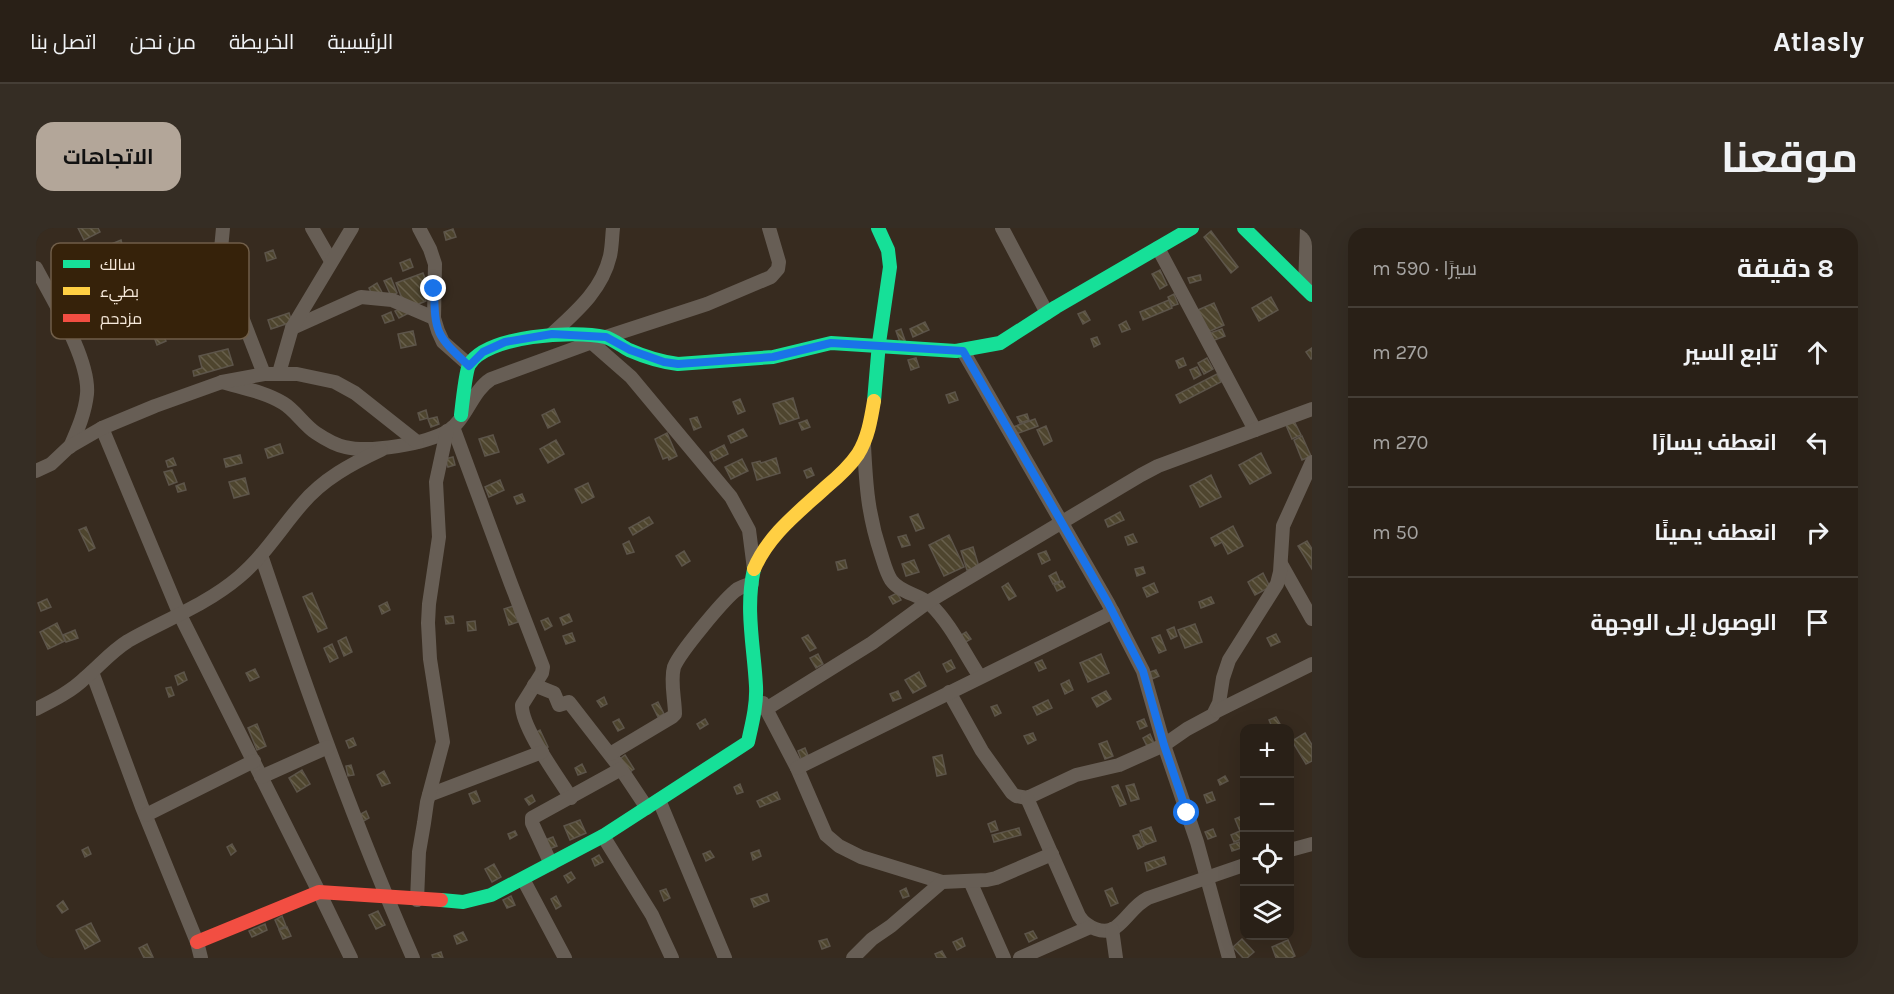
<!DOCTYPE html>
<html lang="ar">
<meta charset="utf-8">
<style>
:root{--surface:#292017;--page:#352d24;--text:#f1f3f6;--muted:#a5a3a1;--line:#453e36;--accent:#b3a699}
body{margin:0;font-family:Karla,Cairo,sans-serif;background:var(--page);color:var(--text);direction:rtl}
.controls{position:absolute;right:18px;bottom:18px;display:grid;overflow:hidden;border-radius:12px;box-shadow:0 6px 24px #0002}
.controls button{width:54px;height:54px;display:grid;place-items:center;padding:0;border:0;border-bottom:2px solid var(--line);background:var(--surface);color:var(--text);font:30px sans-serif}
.stop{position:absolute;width:18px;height:18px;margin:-14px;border:4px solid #1a73e8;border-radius:50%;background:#fff}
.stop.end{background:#1a73e8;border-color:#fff;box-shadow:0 2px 6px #0008}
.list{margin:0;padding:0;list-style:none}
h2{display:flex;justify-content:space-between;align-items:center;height:78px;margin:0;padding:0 24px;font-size:26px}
h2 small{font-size:20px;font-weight:400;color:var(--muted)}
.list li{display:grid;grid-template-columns:39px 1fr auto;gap:18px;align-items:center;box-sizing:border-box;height:90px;padding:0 24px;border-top:2px solid var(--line)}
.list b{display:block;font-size:22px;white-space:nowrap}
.list em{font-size:20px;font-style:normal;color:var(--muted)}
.icon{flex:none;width:33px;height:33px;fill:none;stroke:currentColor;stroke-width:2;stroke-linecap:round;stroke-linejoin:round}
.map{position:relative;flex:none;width:1276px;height:730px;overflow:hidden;direction:ltr;border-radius:18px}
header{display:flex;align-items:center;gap:36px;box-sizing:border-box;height:84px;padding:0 30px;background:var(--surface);border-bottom:2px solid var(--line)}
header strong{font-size:28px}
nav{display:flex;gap:33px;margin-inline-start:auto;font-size:21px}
.intro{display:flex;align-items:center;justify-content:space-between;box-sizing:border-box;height:144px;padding:0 36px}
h1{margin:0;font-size:42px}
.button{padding:15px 27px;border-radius:18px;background:var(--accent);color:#111;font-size:21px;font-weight:700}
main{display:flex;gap:36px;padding:0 36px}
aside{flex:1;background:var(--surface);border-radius:18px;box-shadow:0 6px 24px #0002}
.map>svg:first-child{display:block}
</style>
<header>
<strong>Atlasly</strong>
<nav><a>الرئيسية</a><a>الخريطة</a><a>من نحن</a><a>اتصل بنا</a></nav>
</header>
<div class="intro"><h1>موقعنا</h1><a class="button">الاتجاهات</a></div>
<main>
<aside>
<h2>8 دقيقة<small>سيرًا · 590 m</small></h2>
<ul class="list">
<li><svg class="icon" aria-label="ahead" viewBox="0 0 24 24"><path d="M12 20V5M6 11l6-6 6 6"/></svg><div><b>تابع السير</b></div><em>270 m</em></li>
<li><svg class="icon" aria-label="left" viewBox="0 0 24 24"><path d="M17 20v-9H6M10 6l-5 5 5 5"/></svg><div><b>انعطف يسارًا</b></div><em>270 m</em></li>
<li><svg class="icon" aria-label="right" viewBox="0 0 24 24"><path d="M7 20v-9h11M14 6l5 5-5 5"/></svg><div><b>انعطف يمينًا</b></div><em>50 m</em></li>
<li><svg class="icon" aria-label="arrive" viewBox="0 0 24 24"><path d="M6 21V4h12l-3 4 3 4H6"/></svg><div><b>الوصول إلى الوجهة</b></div></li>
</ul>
</aside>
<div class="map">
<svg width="1276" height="730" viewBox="0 0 1276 730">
<defs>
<pattern id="building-back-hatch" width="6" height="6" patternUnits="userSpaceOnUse" patternTransform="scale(1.5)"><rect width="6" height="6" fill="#4e452e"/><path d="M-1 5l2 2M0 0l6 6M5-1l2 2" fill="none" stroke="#68604c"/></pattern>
</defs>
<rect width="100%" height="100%" fill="#372b1f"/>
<g fill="url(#building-back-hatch)" stroke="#5d554a" stroke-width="1.5">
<polygon points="42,0 62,0 64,4 48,12"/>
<polygon points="417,1 420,9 410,12 408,4"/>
<polygon points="1175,3 1202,39 1195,45 1168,9"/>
<polygon points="85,12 87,20 75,24 73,17"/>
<polygon points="237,22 240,30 231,33 229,25"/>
<polygon points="374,31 377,39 367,43 364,35"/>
<polygon points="1124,42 1131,57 1124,61 1116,46"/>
<polygon points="387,45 391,56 385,58 390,73 370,81 360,55"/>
<polygon points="1164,47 1165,52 1154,55 1152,50"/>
<polygon points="355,50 361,65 355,68 348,53"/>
<polygon points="341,55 349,70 340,75 333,60"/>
<polygon points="1138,66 1142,76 1136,78 1132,69"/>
<polygon points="1235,69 1242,82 1223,93 1216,80"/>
<polygon points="1133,72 1136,80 1107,92 1104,84"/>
<polygon points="1178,75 1188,97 1172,104 1162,82"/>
<polygon points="367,79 371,86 363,90 359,83"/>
<polygon points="1049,83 1054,92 1047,96 1042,86"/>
<polygon points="355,84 358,92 349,95 346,88"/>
<polygon points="253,85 256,94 235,101 232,92"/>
<polygon points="1090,93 1094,101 1086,104 1083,97"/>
<polygon points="889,94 893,102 877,109 874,101"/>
<polygon points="865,101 870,115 865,117 860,103"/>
<polygon points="1186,101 1189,108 1176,113 1174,105"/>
<polygon points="377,103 380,117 365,120 362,106"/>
<polygon points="127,106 130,113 121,117 118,109"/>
<polygon points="1061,109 1064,116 1058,119 1055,111"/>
<polygon points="1276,120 1276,130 1275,131 1270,124"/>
<polygon points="192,121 197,137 158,148 157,143 166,140 163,128"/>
<polygon points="880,130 883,139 875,142 872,132"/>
<polygon points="1147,130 1150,137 1143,140 1140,133"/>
<polygon points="1171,130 1177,141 1168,146 1162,135"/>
<polygon points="1161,139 1165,147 1158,151 1154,142"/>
<polygon points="1181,146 1185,154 1144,175 1140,167"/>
<polygon points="919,164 922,172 913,175 910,167"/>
<polygon points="757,170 763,190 744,196 737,176"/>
<polygon points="704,171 709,183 702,186 697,174"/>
<polygon points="518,181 524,194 512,200 506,187"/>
<polygon points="390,182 392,190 384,192 382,185"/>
<polygon points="991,186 993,192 984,195 981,189"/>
<polygon points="401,189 403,196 395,199 392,191"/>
<polygon points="661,189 665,199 658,202 654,191"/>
<polygon points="999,191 1002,198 980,206 977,199"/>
<polygon points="771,192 774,199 766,202 763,195"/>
<polygon points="1258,193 1265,207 1256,211 1250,197"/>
<polygon points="1010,198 1016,213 1008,217 1001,202"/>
<polygon points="707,201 711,208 695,215 692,208"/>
<polygon points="631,205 641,228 633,232 632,229 627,231 619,211"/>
<polygon points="457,207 463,224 449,228 443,211"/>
<polygon points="1266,208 1275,228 1266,232 1258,212"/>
<polygon points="520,212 528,226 512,235 504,221"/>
<polygon points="244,216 247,225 232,230 229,221"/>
<polygon points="688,217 692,226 678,233 674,224"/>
<polygon points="1225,225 1235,245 1214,256 1203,237"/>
<polygon points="204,227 206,235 190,239 188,231"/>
<polygon points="417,229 419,237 412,239 409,231"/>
<polygon points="137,230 140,237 132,239 130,233"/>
<polygon points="740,230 744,245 721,252 716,235 724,233 725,235"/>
<polygon points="706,231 712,243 695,251 689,239"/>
<polygon points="775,240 778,247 771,250 768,243"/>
<polygon points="136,242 141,254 133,257 128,244"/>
<polygon points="1175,247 1185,269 1164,279 1154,258"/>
<polygon points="209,250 213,266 198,270 193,254"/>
<polygon points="464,252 468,262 453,269 449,259"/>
<polygon points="148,255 150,262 142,264 140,258"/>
<polygon points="552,255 558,269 546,275 539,261"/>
<polygon points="486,266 489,273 481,276 478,269"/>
<polygon points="1084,284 1088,292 1072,299 1069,292"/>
<polygon points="882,286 888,300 880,303 874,289"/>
<polygon points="613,289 617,295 597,307 593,300"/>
<polygon points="1197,298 1207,318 1192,326 1186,314 1179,318 1175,310"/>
<polygon points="50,299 59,320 53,323 43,302"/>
<polygon points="1097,306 1101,314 1092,317 1089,309"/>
<polygon points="870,307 874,317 866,319 862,309"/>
<polygon points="913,307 928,339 908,348 893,317"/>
<polygon points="593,313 598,324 591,326 587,316"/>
<polygon points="1271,313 1276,321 1276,341 1262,318"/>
<polygon points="937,319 943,339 931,342 925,323"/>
<polygon points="648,323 654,333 646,338 640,328"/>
<polygon points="1010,323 1014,332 1006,336 1002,326"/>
<polygon points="809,332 811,340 802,342 800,334"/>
<polygon points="878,332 883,344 870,348 866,336"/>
<polygon points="1107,339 1109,345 1101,348 1099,341"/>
<polygon points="1020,344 1024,353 1017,356 1013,348"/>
<polygon points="1227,345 1234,359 1219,367 1212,354"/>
<polygon points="1026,353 1029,359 1021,363 1018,357"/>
<polygon points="972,355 980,368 973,372 966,359"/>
<polygon points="1118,355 1122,364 1111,369 1107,360"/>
<polygon points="276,365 291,400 282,404 267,369"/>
<polygon points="861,365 865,372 857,376 853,369"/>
<polygon points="1175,369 1178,375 1165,380 1163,374"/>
<polygon points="11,371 15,379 5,383 2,375"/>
<polygon points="351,374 354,382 346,386 343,378"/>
<polygon points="477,378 482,394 473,397 468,381"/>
<polygon points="533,386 536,393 527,397 524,390"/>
<polygon points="417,388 418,395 410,396 409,389"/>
<polygon points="512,390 516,398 509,402 505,393"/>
<polygon points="439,393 440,402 432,403 431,394"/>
<polygon points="21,395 29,413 12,421 4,404"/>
<polygon points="1159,396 1166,414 1149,420 1142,402"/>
<polygon points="1138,399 1141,408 1135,411 1131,402"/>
<polygon points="39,402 42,410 30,414 27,407"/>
<polygon points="930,404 935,411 926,416 922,409"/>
<polygon points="536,405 539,413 530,416 527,408"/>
<polygon points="1240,406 1244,414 1235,418 1231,410"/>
<polygon points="772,407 780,420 774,423 766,410"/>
<polygon points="1124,407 1130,422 1123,425 1116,410"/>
<polygon points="310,409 316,424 308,428 302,413"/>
<polygon points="296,416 302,430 294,434 288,420"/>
<polygon points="782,426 787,436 780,440 774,430"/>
<polygon points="1065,426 1073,445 1052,454 1044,435"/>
<polygon points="915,432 919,440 911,444 907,436"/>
<polygon points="1006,432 1010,440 1003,443 999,435"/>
<polygon points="219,441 223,449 214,453 210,445"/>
<polygon points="1120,442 1123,448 1116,451 1114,444"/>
<polygon points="148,444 151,452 142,457 139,448"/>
<polygon points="883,444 890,458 877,465 869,452"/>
<polygon points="1033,452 1037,462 1029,466 1025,456"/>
<polygon points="135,459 138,467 133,469 130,460"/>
<polygon points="862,463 865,470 857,473 854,466"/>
<polygon points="1070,463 1075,471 1061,479 1056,470"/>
<polygon points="568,469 571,476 565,479 561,473"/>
<polygon points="1012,472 1016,480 1001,487 997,479"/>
<polygon points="622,474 628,486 622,489 616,477"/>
<polygon points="961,477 965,485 959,488 955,479"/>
<polygon points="1240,489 1244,496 1236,499 1233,492"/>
<polygon points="583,491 588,500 582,503 577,494"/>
<polygon points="669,491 672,496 664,501 661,496"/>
<polygon points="1108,491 1111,498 1104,501 1101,494"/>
<polygon points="221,496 230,518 221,522 212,500"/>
<polygon points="504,502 512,519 506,523 497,506"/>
<polygon points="997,505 1000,512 992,516 988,508"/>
<polygon points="1269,505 1276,517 1276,533 1270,536 1256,513"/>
<polygon points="1114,506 1118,515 1111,518 1107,510"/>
<polygon points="317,510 320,517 313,520 310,513"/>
<polygon points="1071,513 1077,528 1069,531 1063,516"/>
<polygon points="769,520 773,530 766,533 762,523"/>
<polygon points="589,527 598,541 590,547 581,533"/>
<polygon points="906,527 910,546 901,548 897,529"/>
<polygon points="546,536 550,544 542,547 539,540"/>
<polygon points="315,537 318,547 312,548 310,538"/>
<polygon points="266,542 274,556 261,564 253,550"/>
<polygon points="348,543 354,555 346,558 341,547"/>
<polygon points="1189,548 1192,553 1184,557 1182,552"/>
<polygon points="704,556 707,564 701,566 698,559"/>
<polygon points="1098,556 1103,571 1095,573 1090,558"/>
<polygon points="1082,557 1090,576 1084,578 1076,559"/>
<polygon points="440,563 444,573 437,576 433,566"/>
<polygon points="741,564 744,571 724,579 721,573"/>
<polygon points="1176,564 1179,572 1171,575 1168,567"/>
<polygon points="496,567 499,573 493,577 489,571"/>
<polygon points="330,583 333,590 326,594 323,587"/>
<polygon points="1206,588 1208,595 1208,610 1198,614 1195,607 1204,603 1199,591"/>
<polygon points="544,592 550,605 534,612 528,598"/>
<polygon points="959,593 962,602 955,604 952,596"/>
<polygon points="1115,599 1120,613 1109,617 1104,603"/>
<polygon points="983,600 985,607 958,614 956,607"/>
<polygon points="1177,601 1180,608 1172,611 1169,604"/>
<polygon points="479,603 481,607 474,611 472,606"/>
<polygon points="1103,606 1108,618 1102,621 1097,608"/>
<polygon points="517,609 521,618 513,621 509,612"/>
<polygon points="1203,614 1205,620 1196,623 1194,617"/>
<polygon points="196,616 200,623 195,627 191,619"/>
<polygon points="52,619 55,626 49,629 46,622"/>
<polygon points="723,622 725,628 717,632 715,625"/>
<polygon points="674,623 678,629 670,633 667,626"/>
<polygon points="563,627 567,634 559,638 556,631"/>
<polygon points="1128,629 1130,636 1111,643 1109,635"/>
<polygon points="458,636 465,649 456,654 449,641"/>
<polygon points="535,644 539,650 532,655 528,648"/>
<polygon points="870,660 873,668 867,670 864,663"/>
<polygon points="1076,660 1082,675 1075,678 1069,663"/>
<polygon points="630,661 634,670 628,673 624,663"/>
<polygon points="731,666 733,673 718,679 715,671"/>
<polygon points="475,668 479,677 471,680 467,672"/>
<polygon points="520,668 525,678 520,681 515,671"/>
<polygon points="27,673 32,681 26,685 21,678"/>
<polygon points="342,683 349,697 340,701 333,687"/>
<polygon points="246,688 250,698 243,701 239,692"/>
<polygon points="55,695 64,713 49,721 40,702"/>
<polygon points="229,696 231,702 216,709 213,703"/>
<polygon points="251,699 255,708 247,711 243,702"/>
<polygon points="997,703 1001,710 993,714 989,706"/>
<polygon points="427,704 431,712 421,716 418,708"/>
<polygon points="926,710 929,718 921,722 917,714"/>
<polygon points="791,711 794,718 786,721 783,713"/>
<polygon points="1206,711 1218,724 1211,730 1207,730 1197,719"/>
<polygon points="1252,712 1259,728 1255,730 1240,730 1236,719"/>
<polygon points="111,716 117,729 108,730 103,720"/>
<polygon points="906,723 910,730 901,730 899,726"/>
<polygon points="405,724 407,730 397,730 396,727"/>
</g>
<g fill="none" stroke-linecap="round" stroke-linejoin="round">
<g stroke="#675e55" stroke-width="14">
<polyline points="187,0 185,21 186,38 228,146"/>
<polyline points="276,0 295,33"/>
<polyline points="383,0 394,21 399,36 398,90 402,103 407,114 433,137"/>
<polyline points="966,0 1011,85"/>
<polyline points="1122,20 1219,202"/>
<path d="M 0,40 C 16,71 54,131 51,166 C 49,185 42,201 34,219"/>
<polyline points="1269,60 1271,0"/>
<polyline points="256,100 325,69 356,72 398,90"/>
<path d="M 516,106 C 541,83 566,62 574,28 C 576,19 576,9 577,0"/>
<polyline points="555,114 595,149 695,269 713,302 718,341"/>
<polyline points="927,123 1072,375 1107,443 1128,517 1161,614 1193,730"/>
<polyline points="243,145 256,100 316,0"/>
<path d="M 186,154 C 206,160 229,164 247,175 C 259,182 268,197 280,205 C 289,211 299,217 309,219 C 335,225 389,216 412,203 C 430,192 436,163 455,151 L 570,109 L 671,76 L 735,49 L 742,41 L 743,34 L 733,0"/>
<path d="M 417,199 L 475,356 L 507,439 L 506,445 L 486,477 C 485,499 522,549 535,570"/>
<polyline points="66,200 144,387 283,664 315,730"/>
<path d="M 828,217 C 830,258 832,287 845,326 C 848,335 850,344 855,352 C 864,365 883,366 894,376 C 915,396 928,425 944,449"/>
<polyline points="0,243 15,236 33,219 66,200 119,178 186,154 228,146 261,146 299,154 319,165 381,214"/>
<path d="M 225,327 C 271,463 319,598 377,730"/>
<polyline points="1245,336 1276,391"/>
<polyline points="56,444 106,579 161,714 165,730"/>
<polyline points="498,457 518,465 523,477 533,474 585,541 611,580"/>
<polyline points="913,464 946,523 976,565 980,568 991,570 1040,547 1083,537 1128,517 1151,501 1177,487 1183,475 1187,450 1193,432 1241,356 1244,344 1247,298 1276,234"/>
<polyline points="727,475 761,540 790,607 803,618 825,629 906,654"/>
<path d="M 0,481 C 18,472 36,463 50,449 C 64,437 76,423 92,413 C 129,392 170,377 203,349 C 228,328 245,300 266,276 C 287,251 315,236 345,222"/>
<polyline points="730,481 836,415 892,374 1105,247 1122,238 1276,181"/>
<polyline points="1181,483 1276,436"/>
<path d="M 574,526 L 636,489 L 639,486 C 639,472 634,453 638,439 C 644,424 686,374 699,363 C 704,359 710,357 716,356"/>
<polyline points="761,540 1077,384"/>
<polyline points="225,549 292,519"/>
<polyline points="393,567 506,524"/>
<path d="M 991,570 L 1043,688 C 1050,699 1068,708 1080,699 C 1092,690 1098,677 1112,670 L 1208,637"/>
<polyline points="623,572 689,730"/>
<polyline points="110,587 218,533"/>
<polyline points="567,608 616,687 636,730"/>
<polyline points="1254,622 1276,616"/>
<polyline points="515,636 496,595 496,590 585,541"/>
<polyline points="487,651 529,730"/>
<polyline points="934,653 968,730"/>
<polyline points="381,672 383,624 388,595 391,574 407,514 394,431 392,395 393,376 403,309 400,254 411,203"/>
<polyline points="1076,701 1080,730"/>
<polyline points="817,730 836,711 855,698 906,654 951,652 960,650 1016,626"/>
<polyline points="984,730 1054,699"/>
</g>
<g stroke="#16e098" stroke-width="14">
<polyline points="1208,0 1276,67"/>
<polyline points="838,173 843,115 854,39 852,22 842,0"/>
<path d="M 425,187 C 426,178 430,143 433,137 C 450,107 539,102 569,109 C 577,111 585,118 593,122 C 609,129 626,134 642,136 L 737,129 L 795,115 L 920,123 L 964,115 L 1020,79 L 1156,0"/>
<path d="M 405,672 L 427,674 L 455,667 L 567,608 L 712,514 C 716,496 721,477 720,458 C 718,419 709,381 718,341"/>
</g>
<path stroke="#ffcf43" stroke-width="14" d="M 718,341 C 733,306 763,284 790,259 C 802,249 814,238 822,226 C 832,210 835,191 838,173"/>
<polyline stroke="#f24e42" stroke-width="14" points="161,714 283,664 405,672"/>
</g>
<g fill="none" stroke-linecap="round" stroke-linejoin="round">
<path stroke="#1a73e8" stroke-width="8" d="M 398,61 C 399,106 400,107 433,138 L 447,124 L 469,114 L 516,106 L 570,109 L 594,122 L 628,134 L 642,136 L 737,129 L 795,115 L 927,123 L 1072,375 L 1107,443 L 1128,517 L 1151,585"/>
</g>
<rect x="15" y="15" width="198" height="96" rx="9" fill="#36220a" stroke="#705e49" stroke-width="1.5"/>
<rect x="27" y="32" width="27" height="8" fill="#16e098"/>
<rect x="27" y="59" width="27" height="8" fill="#ffcf43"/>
<rect x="27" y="86" width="27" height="8" fill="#f24e42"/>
<g font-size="16" fill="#f6e9db">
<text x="64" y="42">سالك</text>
<text x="64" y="69">بطيء</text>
<text x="64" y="96">مزدحم</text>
</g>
</svg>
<div class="controls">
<button>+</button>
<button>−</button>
<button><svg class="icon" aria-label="locate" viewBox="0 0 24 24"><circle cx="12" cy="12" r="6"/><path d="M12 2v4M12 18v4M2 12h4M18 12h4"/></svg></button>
<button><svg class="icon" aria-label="layers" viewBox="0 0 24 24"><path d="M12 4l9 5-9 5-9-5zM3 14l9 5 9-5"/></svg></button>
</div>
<div class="stop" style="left:1151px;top:585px"></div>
<div class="stop end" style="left:398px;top:61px"></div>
</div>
</main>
